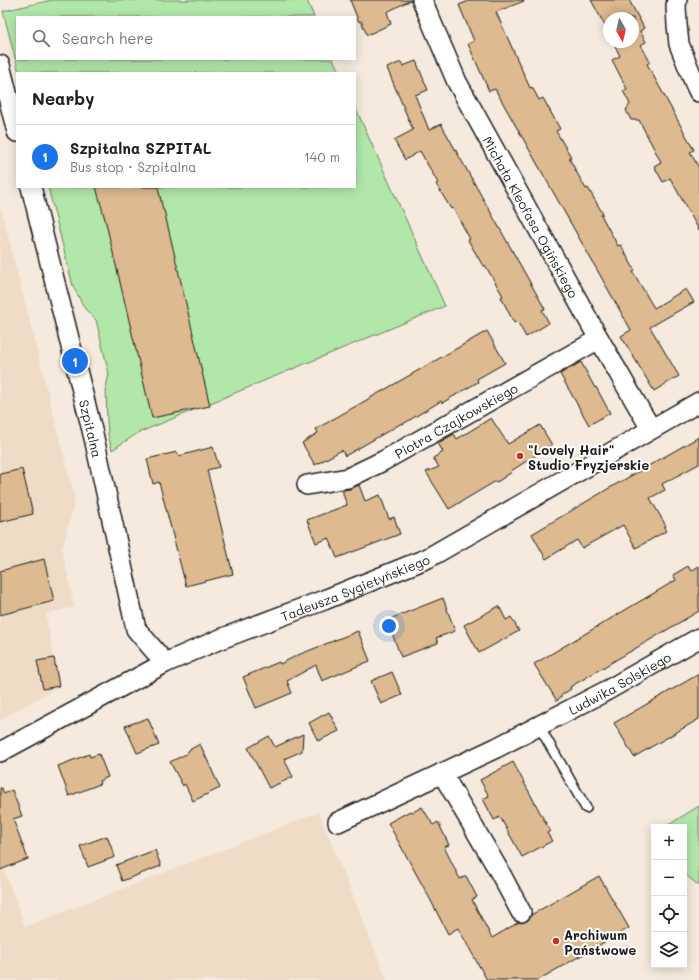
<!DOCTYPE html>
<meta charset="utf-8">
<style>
:root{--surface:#fff;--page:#f6f6f6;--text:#202124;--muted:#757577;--line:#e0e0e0;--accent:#1a73e8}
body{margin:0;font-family:Mali,sans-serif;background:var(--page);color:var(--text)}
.controls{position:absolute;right:12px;bottom:12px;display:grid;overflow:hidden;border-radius:0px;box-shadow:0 2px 10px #0003}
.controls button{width:36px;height:36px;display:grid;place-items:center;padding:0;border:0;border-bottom:1px solid var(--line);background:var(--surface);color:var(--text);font:20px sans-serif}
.compass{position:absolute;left:603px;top:12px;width:36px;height:36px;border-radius:50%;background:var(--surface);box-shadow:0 2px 10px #0003;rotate:172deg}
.you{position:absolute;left:389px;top:626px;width:14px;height:14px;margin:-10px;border:3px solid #fff;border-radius:50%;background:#1a73e8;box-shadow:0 0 0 6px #1a73e833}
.badge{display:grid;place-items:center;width:26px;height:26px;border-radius:50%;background:var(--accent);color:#fff;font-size:13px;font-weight:700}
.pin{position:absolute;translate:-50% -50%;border:2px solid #fff;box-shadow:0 1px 4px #0006}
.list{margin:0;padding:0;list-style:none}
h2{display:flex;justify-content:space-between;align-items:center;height:52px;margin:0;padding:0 16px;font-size:17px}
h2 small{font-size:13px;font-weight:400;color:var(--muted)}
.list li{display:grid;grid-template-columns:26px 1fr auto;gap:12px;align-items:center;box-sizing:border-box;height:64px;padding:0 16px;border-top:1px solid var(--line)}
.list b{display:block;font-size:15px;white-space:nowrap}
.list p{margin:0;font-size:13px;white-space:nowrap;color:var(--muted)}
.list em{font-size:13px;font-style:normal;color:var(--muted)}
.icon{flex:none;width:22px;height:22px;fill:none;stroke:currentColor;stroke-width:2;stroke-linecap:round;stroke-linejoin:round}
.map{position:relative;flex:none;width:699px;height:980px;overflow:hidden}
.search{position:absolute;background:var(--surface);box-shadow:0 2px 10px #0003;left:16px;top:16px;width:340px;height:44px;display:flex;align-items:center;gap:10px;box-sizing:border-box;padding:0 14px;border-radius:0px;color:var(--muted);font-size:15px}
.panel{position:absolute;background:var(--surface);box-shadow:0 2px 10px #0003;left:16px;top:72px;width:340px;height:116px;border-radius:0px}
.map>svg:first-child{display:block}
</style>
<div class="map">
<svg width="699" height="980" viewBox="0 0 699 980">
<rect width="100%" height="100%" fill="#f5eadd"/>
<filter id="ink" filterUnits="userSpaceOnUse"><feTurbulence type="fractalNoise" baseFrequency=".025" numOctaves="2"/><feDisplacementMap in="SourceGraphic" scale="8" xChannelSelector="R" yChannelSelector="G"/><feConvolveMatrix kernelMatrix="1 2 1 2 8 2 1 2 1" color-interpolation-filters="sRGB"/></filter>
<g filter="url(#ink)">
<g fill="#eedcc6">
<polygon points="0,205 75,499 62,549 74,607 46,614 59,686 0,720"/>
<polygon points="319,812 387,980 0,980 0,858 25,927"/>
</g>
<g fill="#b1e7a9" stroke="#668262">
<polygon points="52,0 307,0 314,17 17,17 17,59 333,59 340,73 19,73 3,11"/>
<polygon points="355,107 445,306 138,433 112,450 108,434 107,420 106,387 109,374 96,320 85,309 73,286 48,187 355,187"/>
<polygon points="699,806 699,886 684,873 684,827 665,827"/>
</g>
<g fill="#ddba8f" stroke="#1c1c1c">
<polygon points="350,0 411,0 387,12 391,24 367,35 361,21 359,22"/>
<polygon points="471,0 524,0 524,1 496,12 530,88 532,87 539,100 543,98 560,129 556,131 571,157 569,158 577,173 586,189 588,188 603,214 601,215 618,246 621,245 635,271 633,272 654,308 686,289 694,302 650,327 679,376 654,391 621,336 631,330 495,89 489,91 468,44 474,41 459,5"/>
<polygon points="591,0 629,0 644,28 640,31 646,42 641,45 650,62 647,64 694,150 690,152 699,168 699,230 670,178 663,182 654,166 661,162 639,120 631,120 626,110 630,104 623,91 627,89 612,60 620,56 613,42 633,42 633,18 609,18 609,33"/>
<polygon points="416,61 428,90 415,95 429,130 441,124 545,309 542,310 549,323 526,337 517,321 514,323 501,297 503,296 485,265 483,266 468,240 470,239 453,208 451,209 436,184 438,183 420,151 405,160 394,140 413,130 387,68 401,62 403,66"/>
<polygon points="96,187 158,187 163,210 164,210 210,406 152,418 106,223"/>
<polygon points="487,331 505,363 477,379 478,382 442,403 441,401 403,424 402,423 345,456 342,450 315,465 302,443 318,433 316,429"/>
<polygon points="581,362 595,388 596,387 610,413 589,425 560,374"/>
<polygon points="491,418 508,444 540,425 552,445 511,471 512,472 497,482 496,481 449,509 426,472 439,467 433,458 443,452 438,443 454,434 457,439"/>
<polygon points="699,437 699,464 662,484 665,490 650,498 666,526 664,527 666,531 636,548 623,525 582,548 577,540 546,559 532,534 606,490"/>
<polygon points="213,447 219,467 207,470 233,574 186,586 159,482 153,484 147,459 177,452 179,456"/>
<polygon points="22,469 33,514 0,522 0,474"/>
<polygon points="359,485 365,501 380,495 389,519 394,517 400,534 337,558 329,538 316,543 307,520 347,505 343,494 343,490 350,489"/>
<polygon points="44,559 54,601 0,615 0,571"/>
<polygon points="688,566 691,571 699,566 699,611 570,687 571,689 563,694 557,701 534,664 676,580 673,575"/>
<polygon points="443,598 455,631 436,638 438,643 401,657 387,620"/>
<polygon points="499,606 506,620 511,617 519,631 479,653 464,625"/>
<polygon points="358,631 370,661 322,681 316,665 287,681 292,693 256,708 243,677 279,662 280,664 298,655"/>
<polygon points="54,658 59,686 43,689 37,661"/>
<polygon points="392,672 402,695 381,704 371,681"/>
<polygon points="699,674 699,719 634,757 614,723"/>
<polygon points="329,712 339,731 318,741 309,723"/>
<polygon points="148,718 159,745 137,753 125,726"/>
<polygon points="303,734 302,751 284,759 293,777 269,788 248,748 269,736 275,747"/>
<polygon points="200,744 220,788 193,801 185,784 183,786 170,762 186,754 189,750"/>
<polygon points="89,754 90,757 99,754 108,777 99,781 100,784 69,796 58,766"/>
<polygon points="513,762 550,831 547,833 552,841 522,857 500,817 494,820 483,799 489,796 480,780"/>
<polygon points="0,788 2,788 4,794 12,790 22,816 13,819 28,859 0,870"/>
<polygon points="422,807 433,825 438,822 449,845 444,847 460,879 466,876 477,897 472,900 492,938 519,922 521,923 527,921 530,918 531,915 599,876 629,928 538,980 487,980 458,928 448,934 429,897 388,823 410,811 413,812"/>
<polygon points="107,836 115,857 88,867 80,846"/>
<polygon points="155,850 161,866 122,881 116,865"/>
</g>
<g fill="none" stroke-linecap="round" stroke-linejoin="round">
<g stroke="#1c1c1c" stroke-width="12">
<polyline id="service" points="539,726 586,808"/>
</g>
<g stroke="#1c1c1c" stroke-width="22">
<g id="minor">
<path id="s1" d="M 422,0 L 457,82 L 599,339 L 651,429"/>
<polyline points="677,0 676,6 677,25 679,44 695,84 699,92"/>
<polyline points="0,65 17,132"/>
<path id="s2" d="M 31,187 L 94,438 L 136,629 L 165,663"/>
<path id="s3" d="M 307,485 L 348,478 L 383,461 L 599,339"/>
<path id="s4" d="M 0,752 L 165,663 L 218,640 L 324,600 L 428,558 L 699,402"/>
<polyline points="442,773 498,869 521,912"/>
<path id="s5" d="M 338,822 L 496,748 L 606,691 L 699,638"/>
</g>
</g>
<use href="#service" stroke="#fff" stroke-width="9"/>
<use href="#minor" stroke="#fff" stroke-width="19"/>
</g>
</g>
<g fill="#c8321e" stroke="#fff" stroke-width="1.5">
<circle cx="520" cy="456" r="4"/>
<circle cx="556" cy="941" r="4"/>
</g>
<g text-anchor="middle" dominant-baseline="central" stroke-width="4" stroke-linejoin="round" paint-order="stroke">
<g font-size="13" fill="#1c1c1c" stroke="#fff">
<text stroke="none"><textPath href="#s1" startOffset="243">Michała Kleofasa Ogińskiego</textPath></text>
<text stroke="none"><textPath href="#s3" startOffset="164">Piotra Czajkowskiego</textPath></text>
<text stroke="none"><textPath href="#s2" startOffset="249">Szpitalna</textPath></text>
<text stroke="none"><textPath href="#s4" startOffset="392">Tadeusza Sygietyńskiego</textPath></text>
<text stroke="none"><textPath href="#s5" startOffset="314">Ludwika Solskiego</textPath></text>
</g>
<g font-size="13" font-weight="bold" fill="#1c1c1c" stroke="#fff" text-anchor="start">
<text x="528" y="449">"Lovely Hair"<tspan x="528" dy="15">Studio Fryzjerskie</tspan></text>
<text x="564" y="934">Archiwum<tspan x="564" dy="15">Państwowe</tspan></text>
</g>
</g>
</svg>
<div class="controls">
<button>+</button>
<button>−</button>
<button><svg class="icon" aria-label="locate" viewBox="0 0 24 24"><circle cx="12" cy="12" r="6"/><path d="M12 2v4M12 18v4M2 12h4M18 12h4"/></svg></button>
<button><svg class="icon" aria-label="layers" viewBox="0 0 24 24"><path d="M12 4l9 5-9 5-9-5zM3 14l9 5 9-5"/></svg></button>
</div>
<svg class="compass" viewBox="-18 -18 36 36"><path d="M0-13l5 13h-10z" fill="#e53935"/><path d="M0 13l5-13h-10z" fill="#757577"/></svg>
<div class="you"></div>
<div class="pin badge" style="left:75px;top:361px">1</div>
<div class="search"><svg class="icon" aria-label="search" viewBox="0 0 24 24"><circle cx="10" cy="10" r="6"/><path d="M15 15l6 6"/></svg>Search here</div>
<section class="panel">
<h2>Nearby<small></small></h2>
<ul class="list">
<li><span class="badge">1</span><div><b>Szpitalna SZPITAL</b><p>Bus stop · Szpitalna</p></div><em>140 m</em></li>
</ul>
</section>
</div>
